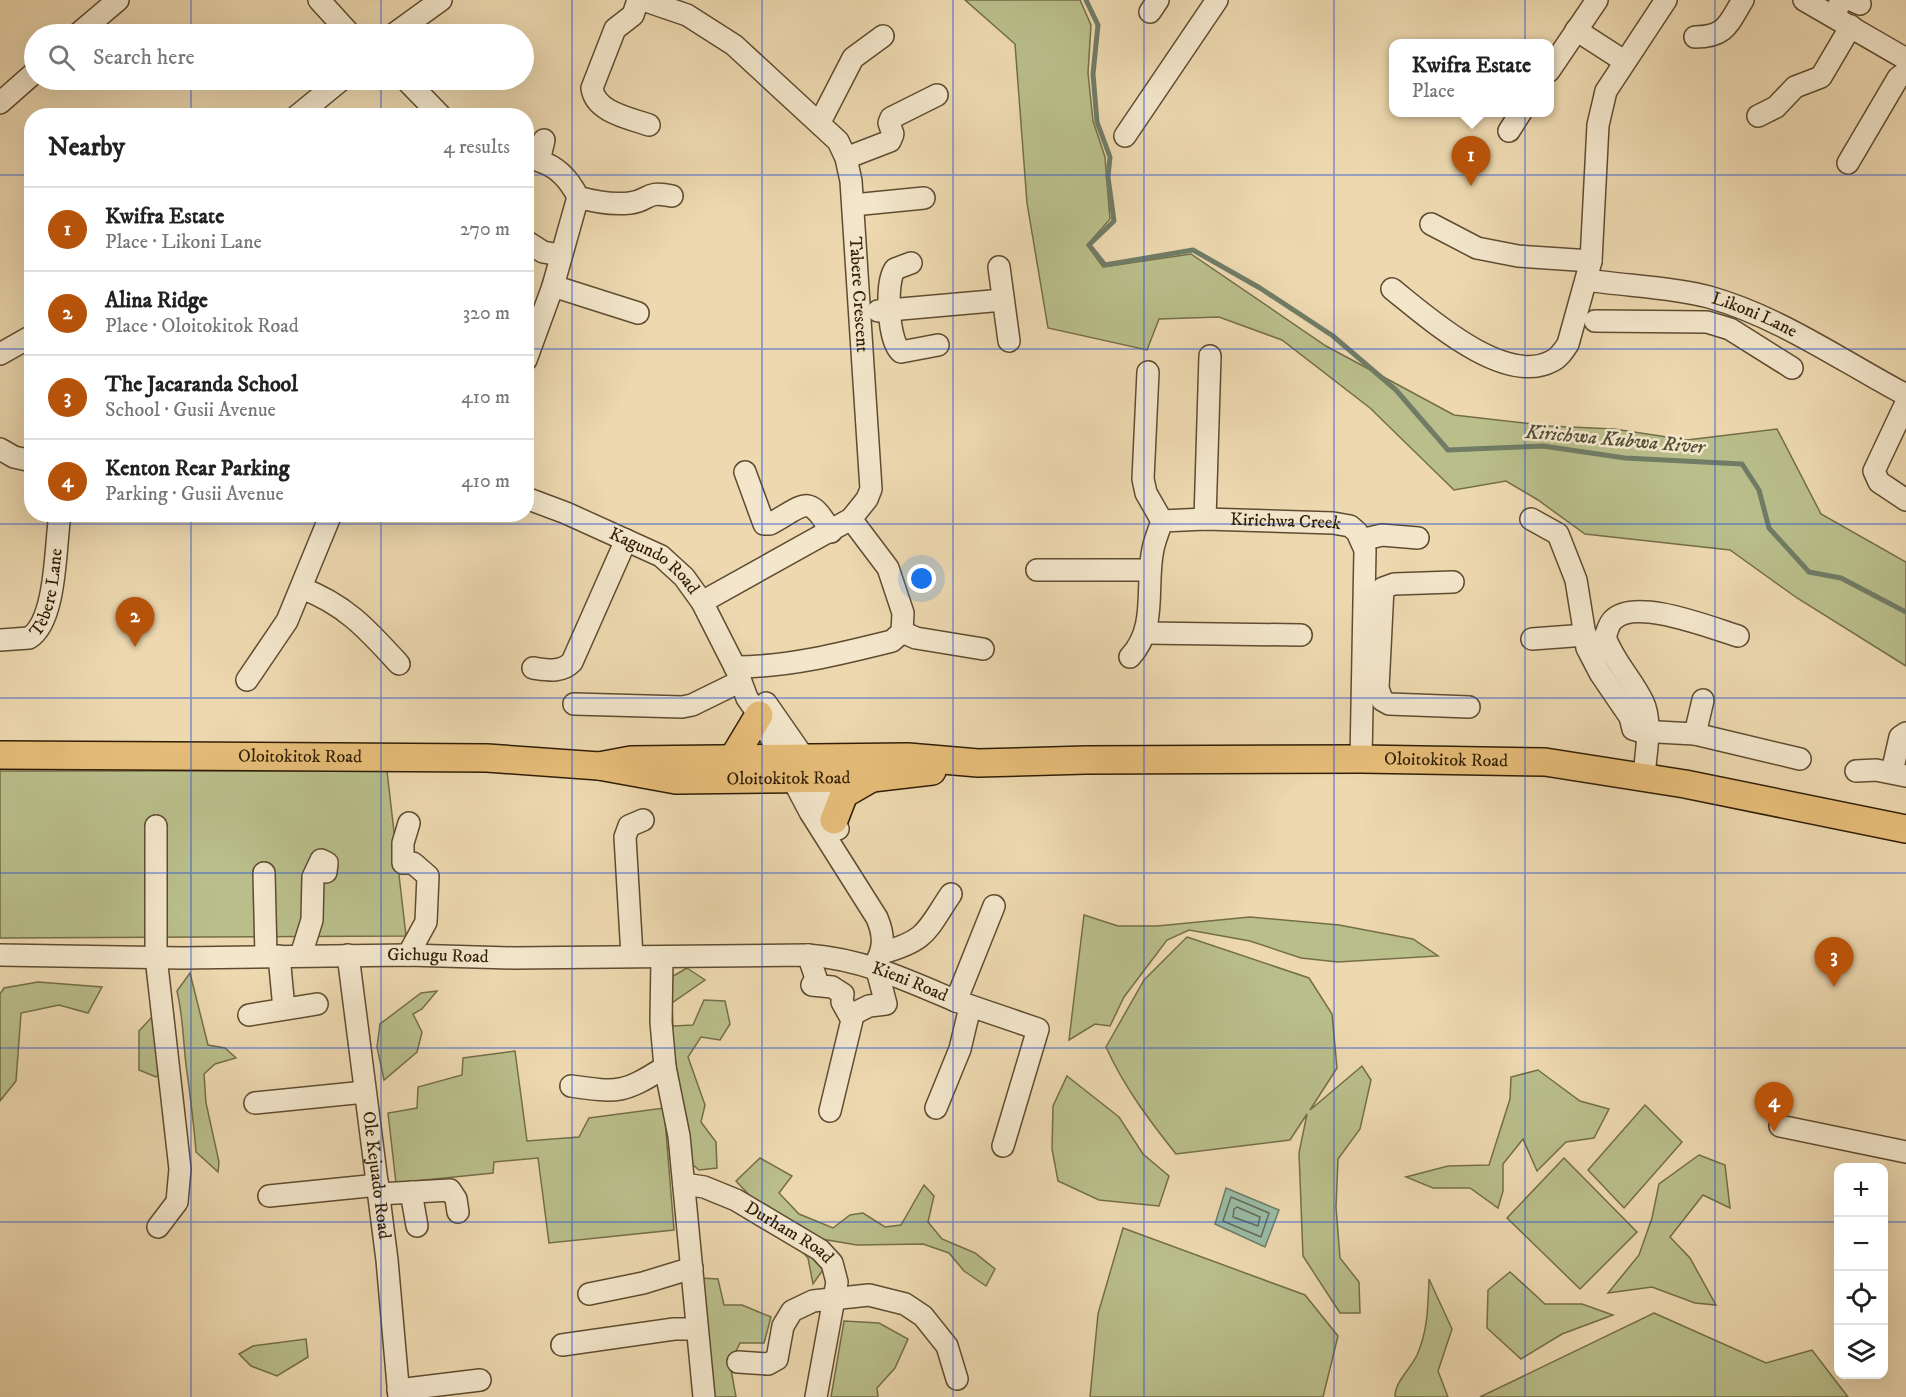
<!DOCTYPE html>
<meta charset="utf-8">
<style>
:root{--surface:#fff;--page:#f2f2f2;--text:#222;--muted:#767676;--line:#e0e0e0;--accent:#b45309}
body{margin:0;font-family:"IM FELL DW Pica",serif;background:var(--page);color:var(--text)}
.controls{position:absolute;right:18px;bottom:18px;display:grid;overflow:hidden;border-radius:12px;box-shadow:0 6px 24px #0002}
.controls button{width:54px;height:54px;display:grid;place-items:center;padding:0;border:0;border-bottom:2px solid var(--line);background:var(--surface);color:var(--text);font:30px sans-serif}
.you{position:absolute;left:922px;top:579px;width:21px;height:21px;margin:-15px;border:4px solid #fff;border-radius:50%;background:#1a73e8;box-shadow:0 0 0 9px #1a73e833}
.badge{display:grid;place-items:center;width:39px;height:39px;border-radius:50%;background:var(--accent);color:#fff;font-size:20px;font-weight:700}
.pin{position:absolute;translate:-50% -50px;filter:drop-shadow(0 2px 3px #0008)}
.pin::after{content:'';position:absolute;top:32px;width:21px;height:18px;background:inherit;clip-path:polygon(0 0,100% 0,50% 100%)}
.popup{position:absolute;left:1389px;top:39px;width:165px;height:78px;box-sizing:border-box;display:grid;place-content:center;border-radius:12px;background:var(--surface);filter:drop-shadow(0 2px 4px #0005);font-size:20px;white-space:nowrap;color:var(--muted)}
.popup b{font-size:22px;color:var(--text)}
.popup::after{content:'';position:absolute;left:50%;top:100%;margin-left:-12px;border:12px solid transparent;border-top-color:var(--surface)}
.list{margin:0;padding:0;list-style:none}
h2{display:flex;justify-content:space-between;align-items:center;height:78px;margin:0;padding:0 24px;font-size:26px}
h2 small{font-size:20px;font-weight:400;color:var(--muted)}
.list li{display:grid;grid-template-columns:39px 1fr auto;gap:18px;align-items:center;box-sizing:border-box;height:84px;padding:0 24px;border-top:2px solid var(--line)}
.list b{display:block;font-size:22px;white-space:nowrap}
.list p{margin:0;font-size:20px;white-space:nowrap;color:var(--muted)}
.list em{font-size:20px;font-style:normal;color:var(--muted)}
.icon{flex:none;width:33px;height:33px;fill:none;stroke:currentColor;stroke-width:2;stroke-linecap:round;stroke-linejoin:round}
.map{position:relative;flex:none;width:1906px;height:1397px;overflow:hidden}
.search{position:absolute;background:var(--surface);box-shadow:0 6px 24px #0002;left:24px;top:24px;width:510px;height:66px;display:flex;align-items:center;gap:15px;box-sizing:border-box;padding:0 21px;border-radius:33px;color:var(--muted);font-size:22px}
.panel{position:absolute;background:var(--surface);box-shadow:0 6px 24px #0002;left:24px;top:108px;width:510px;height:414px;border-radius:24px}
.map>svg:first-child{display:block}
</style>
<div class="map">
<svg width="1906" height="1397" viewBox="0 0 1906 1397">
<rect width="100%" height="100%" fill="#edd8af"/>
<filter id="stains"><feTurbulence type="fractalNoise" baseFrequency=".00333" numOctaves="4"/><feColorMatrix values="0 0 0 0 .2 0 0 0 0 .09 0 0 0 0 .02 0 0 0 .5 -.17"/></filter>
<radialGradient id="worn" r=".72"><stop offset=".6" stop-color="#630" stop-opacity="0"/><stop offset="1" stop-color="#630" stop-opacity=".3"/></radialGradient>
<g fill="#b9be8a" stroke="#746e48" stroke-width="1.5">
<polygon points="965,0 1080,0 1091,25 1088,73 1093,121 1105,157 1110,219 1087,245 1103,267 1191,254 1326,346 1454,415 1549,426 1614,429 1687,440 1777,429 1821,514 1906,562 1906,666 1797,598 1730,550 1585,534 1538,500 1506,481 1454,490 1370,408 1282,340 1219,317 1159,319 1147,350 1048,328 1027,203 1015,44"/>
<polygon points="0,771 387,771 406,936 0,938"/>
<polygon points="1084,915 1118,926 1157,926 1250,917 1339,925 1413,939 1438,956 1338,962 1301,958 1250,941 1189,930 1167,940 1124,997 1110,1026 1095,1024 1069,1040"/>
<path d="M 1187,937 L 1309,978 L 1332,1014 L 1337,1068 L 1310,1110 L 1362,1066 L 1371,1080 L 1360,1129 L 1338,1159 L 1336,1207 L 1340,1258 L 1359,1282 L 1360,1313 L 1340,1313 L 1303,1256 L 1299,1153 L 1307,1114 L 1290,1140 L 1176,1154 C 1149,1120 1124,1087 1106,1047 L 1144,980 Z"/>
<polygon points="687,968 705,980 672,1003 673,1026 693,1025 704,1000 725,1001 730,1024 720,1040 701,1037 688,1057 705,1105 701,1122 716,1142 717,1168 699,1170 674,1149 687,1126 672,1044 668,979"/>
<path d="M 190,973 L 208,1045 L 225,1048 L 236,1058 L 215,1064 L 204,1074 L 206,1103 L 219,1162 L 218,1172 L 196,1152 C 194,1123 190,1094 186,1065 C 183,1039 183,1016 177,991 Z"/>
<polygon points="38,982 102,987 88,1013 59,1005 21,1013 16,1081 0,1101 0,994 4,988"/>
<polygon points="437,991 422,1009 413,1014 422,1032 417,1052 384,1080 377,1047 380,1024 421,993"/>
<polygon points="152,1017 172,1031 175,1060 156,1077 139,1070 139,1031"/>
<polygon points="515,1051 527,1141 579,1137 589,1118 664,1108 674,1230 549,1243 538,1158 494,1162 493,1173 396,1183 388,1113 417,1108 418,1087 462,1075 463,1058"/>
<polygon points="1538,1070 1580,1101 1609,1109 1594,1138 1566,1142 1537,1171 1523,1139 1503,1164 1503,1191 1498,1208 1470,1188 1433,1188 1406,1177 1448,1166 1489,1165 1510,1099 1511,1077"/>
<polygon points="1067,1076 1119,1117 1143,1154 1169,1176 1159,1206 1099,1200 1058,1181 1052,1149 1053,1106"/>
<polygon points="1645,1105 1682,1142 1624,1208 1588,1170"/>
<polygon points="1699,1155 1725,1165 1730,1208 1703,1195 1670,1237 1690,1258 1716,1305 1695,1303 1652,1287 1608,1293 1639,1255 1652,1218 1659,1184"/>
<polygon points="760,1158 792,1176 779,1193 799,1214 833,1228 850,1215 863,1213 885,1227 901,1225 924,1185 934,1196 928,1222 942,1239 975,1253 995,1269 986,1286 964,1271 949,1253 923,1244 857,1245 821,1239 825,1267 813,1284 808,1258 736,1181"/>
<polygon points="1564,1158 1637,1232 1580,1289 1507,1218"/>
<polygon points="1123,1228 1305,1295 1338,1336 1323,1397 1090,1397 1098,1314"/>
<polygon points="1510,1272 1545,1304 1582,1304 1613,1315 1562,1334 1521,1359 1487,1328 1488,1290"/>
<polygon points="701,1278 718,1279 724,1305 742,1305 771,1317 764,1343 740,1343 730,1364 736,1397 711,1397"/>
<path d="M 1429,1279 L 1452,1329 L 1438,1371 L 1448,1397 L 1395,1397 C 1395,1381 1410,1370 1417,1355 C 1428,1330 1428,1306 1429,1279 Z"/>
<polygon points="1654,1313 1766,1363 1812,1350 1848,1397 1480,1397"/>
<polygon points="844,1321 879,1323 908,1339 895,1368 877,1388 878,1397 831,1397"/>
<polygon points="306,1339 308,1357 277,1376 251,1366 239,1354 253,1346"/>
</g>
<polygon fill="#9abba6" stroke="#707c66" stroke-width="1.5" points="1226,1188 1279,1210 1265,1247 1215,1224"/>
<g fill="none" stroke-linecap="round" stroke-linejoin="round">
<g stroke="#656c56" stroke-width="1.5">
<polygon points="1231,1197 1269,1213 1261,1237 1223,1221"/>
<polygon points="1237,1207 1260,1217 1258,1226 1233,1217 1234,1209"/>
</g>
<polyline stroke="#707c66" stroke-width="5" points="1086,0 1098,25 1093,74 1097,122 1110,157 1108,177 1114,221 1089,245 1105,265 1193,250 1260,288 1333,336 1396,390 1448,450 1543,446 1625,458 1742,464 1759,490 1769,528 1809,572 1841,578 1906,612"/>
<g stroke="#5f4c30" stroke-width="24">
<g id="minor">
<polyline points="319,0 350,34"/>
<path d="M 638,0 L 633,15 L 615,29 L 592,88 C 595,112 629,118 649,125"/>
<path id="s1" d="M 643,0 L 687,15 L 734,45 L 838,141 L 846,158 L 851,181 L 871,489 L 867,499 L 851,519 L 702,602"/>
<polyline points="1804,0 1906,59"/>
<polyline points="1851,0 1860,4"/>
<polyline points="1150,12 1158,0"/>
<polyline points="1834,17 1841,0"/>
<polyline points="1576,30 1624,61"/>
<polyline points="78,34 118,0"/>
<polyline points="394,34 441,0"/>
<path d="M 1695,37 C 1726,37 1728,24 1743,0"/>
<polyline points="1549,71 1597,0"/>
<polyline points="406,80 441,116"/>
<polyline points="0,103 34,73"/>
<polyline points="297,116 341,80"/>
<polyline points="1758,116 1776,107 1795,87 1821,77 1851,26"/>
<polyline points="820,122 853,58 883,36"/>
<polyline points="1509,131 1521,112"/>
<polyline points="1125,136 1217,0"/>
<path d="M 544,140 L 539,161 C 557,166 570,181 578,197 C 595,202 612,205 630,203 C 650,201 644,190 672,196"/>
<polyline points="846,158 890,141 893,134 889,123 891,118 937,95"/>
<polyline points="1848,163 1898,78 1906,72"/>
<polyline points="853,205 924,198"/>
<polyline points="1431,224 1477,248 1518,256 1591,261"/>
<polyline points="526,241 543,252 560,255"/>
<path d="M 911,263 L 895,269 C 885,283 888,341 901,352 L 938,345"/>
<polyline points="999,267 1009,341"/>
<path id="s2" d="M 1587,280 C 1626,286 1672,287 1709,297 C 1780,317 1842,361 1906,395"/>
<polyline points="553,286 638,313"/>
<path d="M 1392,289 C 1426,316 1504,387 1552,361 C 1559,358 1564,350 1568,344 L 1591,261 L 1598,125 L 1606,91 L 1666,0"/>
<polyline points="878,311 1003,300"/>
<polyline points="1595,321 1707,322 1730,329 1792,368"/>
<polyline points="0,354 32,336"/>
<polyline points="526,360 553,286 578,197"/>
<polyline points="1148,372 1143,479 1146,493 1162,521"/>
<polyline points="1906,403 1874,471 1879,482 1906,500"/>
<polyline points="0,449 14,457 32,461"/>
<path d="M 745,472 L 764,524 L 770,524 C 805,505 808,492 831,532"/>
<path id="s3" d="M 526,498 L 566,513 L 661,556 L 684,577 L 702,602 L 737,671 L 747,698 L 759,715 L 810,812 L 877,918 C 885,937 884,950 874,966"/>
<polyline points="1205,519 1210,356"/>
<polyline points="1531,519 1558,534 1576,580 1587,648 1600,673 1630,717 1633,729 1639,731 1695,734 1800,759"/>
<polyline points="1361,540 1382,535 1418,538"/>
<polyline points="1037,570 1150,570"/>
<polyline points="1453,582 1394,584 1383,588 1378,688 1382,700 1389,704 1469,707"/>
<path d="M 301,588 C 345,604 368,630 399,664"/>
<polyline points="902,632 916,638 983,649"/>
<polyline points="1145,633 1301,635"/>
<polyline points="1532,639 1586,635"/>
<path id="s4" d="M 0,640 L 29,638 C 57,621 55,545 60,514"/>
<path id="s5" d="M 1130,657 C 1158,627 1145,586 1153,549 C 1155,539 1159,530 1162,521 L 1205,519 L 1333,523 L 1350,526 L 1357,532 L 1365,550 L 1361,759"/>
<path d="M 735,667 C 788,667 840,654 892,641 L 902,632 L 903,613 L 888,568 L 851,519"/>
<path d="M 533,668 C 548,670 561,673 572,662 L 626,540"/>
<polyline points="247,680 287,621 331,514"/>
<polyline points="766,703 805,759 838,829"/>
<polyline points="574,704 682,707 692,705 739,682"/>
<polyline points="1695,734 1703,700"/>
<polyline points="1856,771 1876,770 1906,776"/>
<polyline points="1892,772 1900,737 1906,733"/>
<path d="M 1644,778 C 1645,755 1653,723 1643,702 C 1632,679 1614,662 1605,637 C 1607,632 1609,623 1613,620 C 1635,597 1711,628 1738,636"/>
<polyline points="156,826 156,957 180,1169 177,1202 158,1227"/>
<polyline points="264,873 266,956"/>
<path d="M 882,953 C 928,940 926,931 951,894"/>
<path id="s6" d="M 0,955 L 182,958 L 408,955 L 514,958 L 808,955 C 862,959 907,980 956,1001 L 994,906"/>
<polyline points="301,955 312,920 313,877 321,860 327,863 326,872"/>
<path id="s7" d="M 348,955 L 387,1260 L 399,1397"/>
<polyline points="408,955 426,922 428,876 413,863 403,863 403,843 409,823"/>
<polyline points="808,955 816,978 812,985 832,987 843,994 842,1002 852,1020 830,1111"/>
<polyline points="279,956 284,1009"/>
<polyline points="632,956 625,837 629,826 643,820"/>
<polyline points="662,957 661,1022 665,1067 679,1136 704,1397"/>
<polyline points="956,1001 1038,1029 1003,1146"/>
<polyline points="249,1015 317,1004"/>
<polyline points="851,1015 869,1006 886,1004 878,974 874,966"/>
<path d="M 571,1086 C 619,1093 624,1093 665,1067"/>
<polyline points="255,1103 365,1092"/>
<polyline points="936,1108 960,1049 970,1007"/>
<polyline points="1780,1126 1906,1152"/>
<path id="s8" d="M 684,1184 L 704,1187 L 736,1200 L 820,1250 L 832,1263 L 837,1282 L 816,1397"/>
<polyline points="411,1192 417,1226"/>
<polyline points="379,1194 450,1190 456,1199 458,1212"/>
<polyline points="269,1196 378,1185"/>
<polyline points="589,1294 643,1283 692,1268"/>
<polyline points="562,1345 674,1329 697,1329"/>
<polyline points="738,1362 768,1364 777,1359 783,1326 792,1311 813,1301 869,1295 905,1304 923,1316 947,1346 957,1379"/>
<polyline points="398,1390 480,1380"/>
</g>
</g>
<g stroke="#301e05" stroke-width="30">
<g id="major">
<path id="s9" d="M 0,755 L 487,758 L 599,766 L 676,780 L 872,778 L 932,771"/>
<polyline points="732,760 759,715"/>
<path id="s10" d="M 599,766 L 631,760 L 908,757 L 978,763 L 1086,760 L 1361,759 L 1545,762 L 1685,784 L 1906,829"/>
<polyline points="834,820 844,794 870,779"/>
</g>
</g>
<use href="#minor" stroke="#f3e6cb" stroke-width="21"/>
<use href="#major" stroke="#e6bc78" stroke-width="27"/>
</g>
<path fill="none" stroke="#1d4ed8" stroke-width="1.5" stroke-opacity="0.55" d="M 191,0 L 191,34M 381,0 L 381,34M 572,0 L 572,1397M 762,0 L 762,1397M 953,0 L 953,1397M 1144,0 L 1144,1397M 1334,0 L 1334,1397M 1525,0 L 1525,1397M 1715,0 L 1715,1397M 191,80 L 191,116M 381,80 L 381,116M 0,175 L 32,175M 526,175 L 1906,175M 0,349 L 32,349M 526,349 L 1906,349M 191,514 L 191,1397M 381,514 L 381,1397M 0,524 L 1906,524M 0,698 L 1906,698M 0,873 L 1906,873M 0,1048 L 1906,1048M 0,1222 L 1838,1222M 1884,1222 L 1906,1222"/>
<g text-anchor="middle" dominant-baseline="central" stroke-width="5" stroke-linejoin="round" paint-order="stroke">
<g font-size="18" fill="#301e05" stroke="#f3e6cb">
<text stroke="none"><textPath href="#s1" startOffset="400">Tabere Crescent</textPath></text>
<text stroke="none"><textPath href="#s2" startOffset="172">Likoni Lane</textPath></text>
<text stroke="none"><textPath href="#s5" startOffset="266">Kirichwa Creek</textPath></text>
<text stroke="none"><textPath href="#s3" startOffset="144">Kagundo Road</textPath></text>
<text stroke="none"><textPath href="#s4" startOffset="80">Tebere Lane</textPath></text>
<text stroke="none"><textPath href="#s9" startOffset="300">Oloitokitok Road</textPath></text>
<text stroke="none"><textPath href="#s10" startOffset="848">Oloitokitok Road</textPath></text>
<text stroke="none"><textPath href="#s9" startOffset="790">Oloitokitok Road</textPath></text>
<text stroke="none"><textPath href="#s6" startOffset="438">Gichugu Road</textPath></text>
<text stroke="none"><textPath href="#s6" startOffset="914">Kieni Road</textPath></text>
<text stroke="none"><textPath href="#s7" startOffset="222">Ole Kejuado Road</textPath></text>
<text stroke="none"><textPath href="#s8" startOffset="117">Durham Road</textPath></text>
</g>
<g font-size="20" font-style="italic" fill="#504d35" stroke="#f3e6cb">
<text transform="translate(1615 440) rotate(5)">Kirichwa Kubwa River</text>
</g>
</g>
<rect width="100%" height="100%" filter="url(#stains)"/>
<rect width="100%" height="100%" fill="url(#worn)"/>
</svg>
<div class="controls">
<button>+</button>
<button>−</button>
<button><svg class="icon" aria-label="locate" viewBox="0 0 24 24"><circle cx="12" cy="12" r="6"/><path d="M12 2v4M12 18v4M2 12h4M18 12h4"/></svg></button>
<button><svg class="icon" aria-label="layers" viewBox="0 0 24 24"><path d="M12 4l9 5-9 5-9-5zM3 14l9 5 9-5"/></svg></button>
</div>
<div class="you"></div>
<div class="pin badge" style="left:1471px;top:186px">1</div>
<div class="popup"><b>Kwifra Estate</b>Place</div>
<div class="pin badge" style="left:135px;top:647px">2</div>
<div class="pin badge" style="left:1834px;top:987px">3</div>
<div class="pin badge" style="left:1774px;top:1132px">4</div>
<div class="search"><svg class="icon" aria-label="search" viewBox="0 0 24 24"><circle cx="10" cy="10" r="6"/><path d="M15 15l6 6"/></svg>Search here</div>
<section class="panel">
<h2>Nearby<small>4 results</small></h2>
<ul class="list">
<li><span class="badge">1</span><div><b>Kwifra Estate</b><p>Place · Likoni Lane</p></div><em>270 m</em></li>
<li><span class="badge">2</span><div><b>Alina Ridge</b><p>Place · Oloitokitok Road</p></div><em>320 m</em></li>
<li><span class="badge">3</span><div><b>The Jacaranda School</b><p>School · Gusii Avenue</p></div><em>410 m</em></li>
<li><span class="badge">4</span><div><b>Kenton Rear Parking</b><p>Parking · Gusii Avenue</p></div><em>410 m</em></li>
</ul>
</section>
</div>
